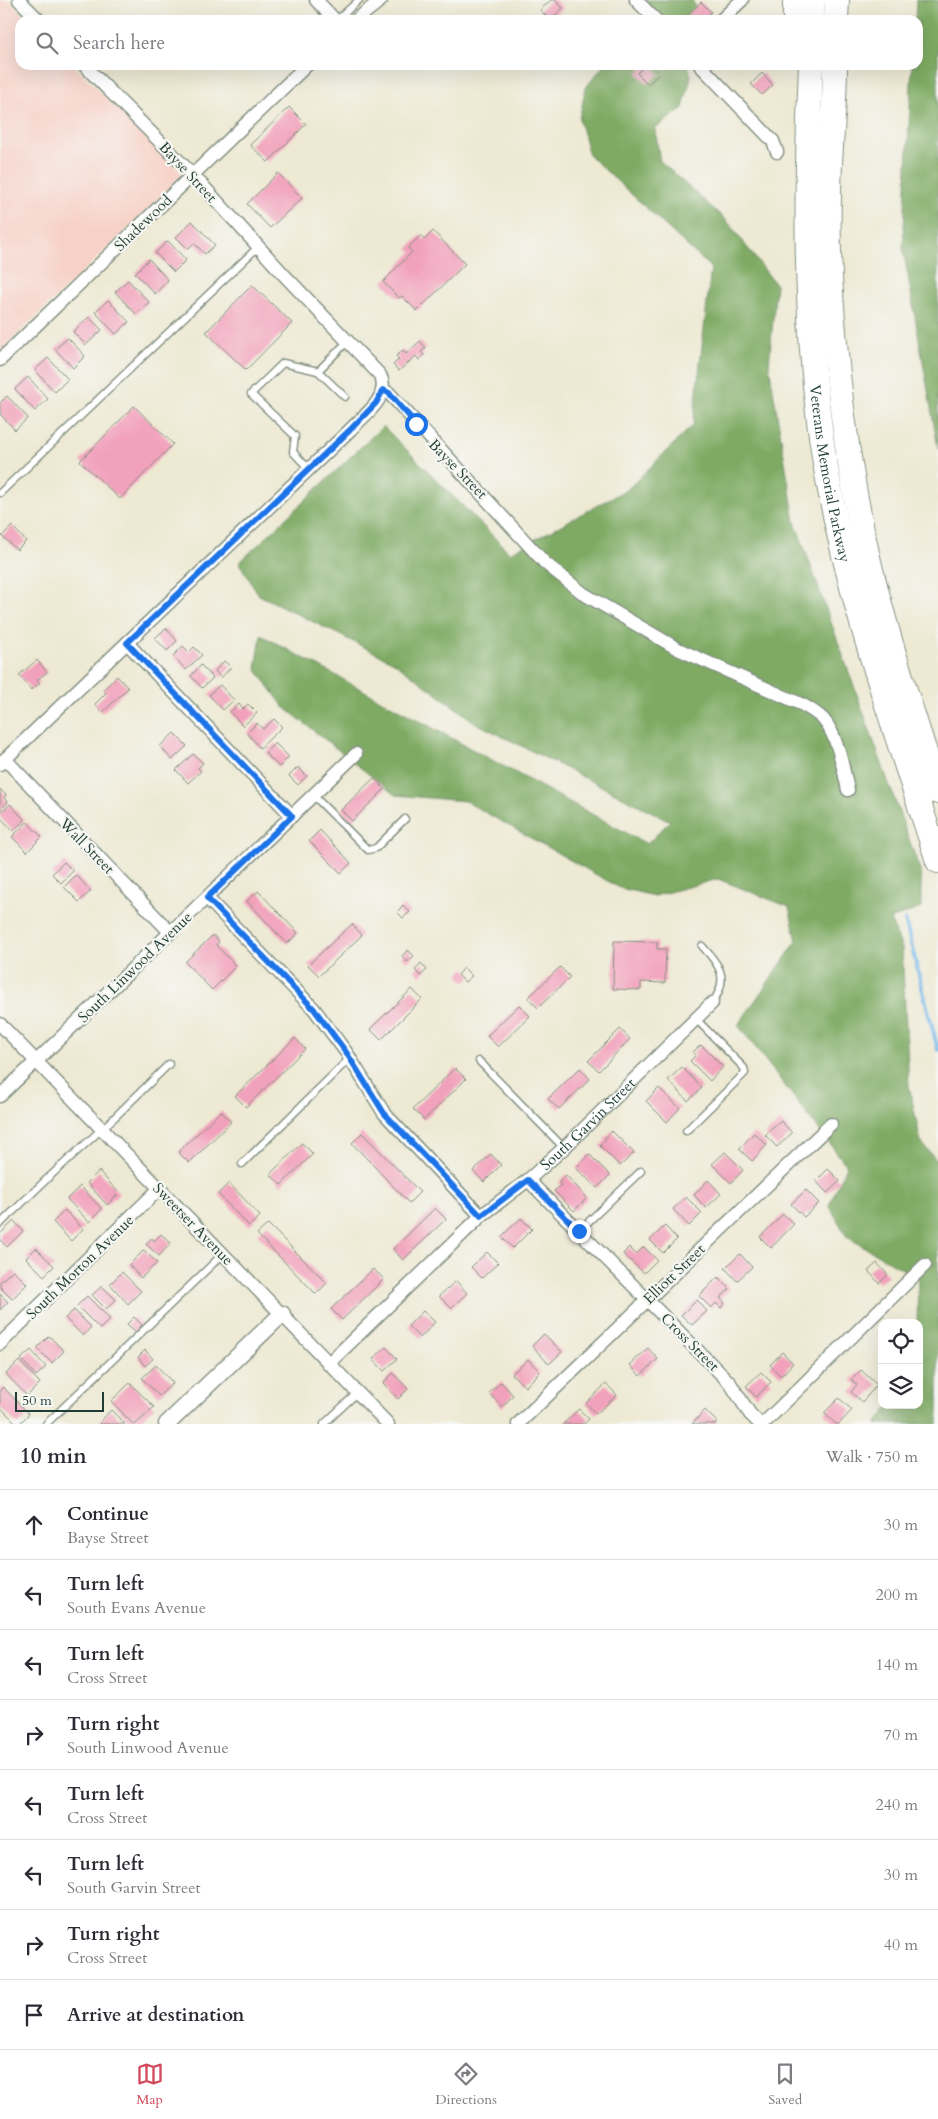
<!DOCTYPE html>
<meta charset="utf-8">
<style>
:root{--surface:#fff;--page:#f2f2f3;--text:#2b2b33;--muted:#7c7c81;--line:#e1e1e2;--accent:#d1495b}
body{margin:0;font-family:Cardo,serif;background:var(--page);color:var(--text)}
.controls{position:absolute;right:15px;bottom:15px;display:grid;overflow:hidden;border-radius:10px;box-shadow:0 5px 20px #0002}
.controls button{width:45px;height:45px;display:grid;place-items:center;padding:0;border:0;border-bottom:1px solid var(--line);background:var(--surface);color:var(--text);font:25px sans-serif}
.scale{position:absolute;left:15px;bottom:12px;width:89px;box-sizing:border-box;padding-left:5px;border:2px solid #1f3d34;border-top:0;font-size:14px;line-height:18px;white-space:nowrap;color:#1f3d34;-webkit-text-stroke:4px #f6f6f2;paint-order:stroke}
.stop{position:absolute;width:15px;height:15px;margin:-11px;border:4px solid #1a73e8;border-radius:50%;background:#fff}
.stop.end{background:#1a73e8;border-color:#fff;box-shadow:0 1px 5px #0008}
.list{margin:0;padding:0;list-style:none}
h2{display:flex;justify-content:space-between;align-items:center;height:65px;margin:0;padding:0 20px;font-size:21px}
h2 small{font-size:16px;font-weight:400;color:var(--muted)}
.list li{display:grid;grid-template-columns:32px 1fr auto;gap:15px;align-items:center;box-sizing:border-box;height:70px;padding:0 20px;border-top:1px solid var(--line)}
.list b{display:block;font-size:19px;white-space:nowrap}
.list p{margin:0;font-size:16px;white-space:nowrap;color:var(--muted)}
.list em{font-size:16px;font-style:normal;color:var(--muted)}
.icon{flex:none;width:28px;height:28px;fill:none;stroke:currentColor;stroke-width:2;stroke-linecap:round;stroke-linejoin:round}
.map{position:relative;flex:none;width:938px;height:1424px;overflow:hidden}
.search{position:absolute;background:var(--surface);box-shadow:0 5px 20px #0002;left:15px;right:15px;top:15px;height:55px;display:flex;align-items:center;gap:12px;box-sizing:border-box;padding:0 18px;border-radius:15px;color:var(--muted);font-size:19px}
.sheet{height:625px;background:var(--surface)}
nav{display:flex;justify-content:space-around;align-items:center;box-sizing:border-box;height:70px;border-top:1px solid var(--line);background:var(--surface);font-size:14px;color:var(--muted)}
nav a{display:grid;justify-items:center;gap:2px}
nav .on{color:var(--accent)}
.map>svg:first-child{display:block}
</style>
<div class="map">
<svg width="938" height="1424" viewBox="0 0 938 1424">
<rect width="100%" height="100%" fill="#f6f6f2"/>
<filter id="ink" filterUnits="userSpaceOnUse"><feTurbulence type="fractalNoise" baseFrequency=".02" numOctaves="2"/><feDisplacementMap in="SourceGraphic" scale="10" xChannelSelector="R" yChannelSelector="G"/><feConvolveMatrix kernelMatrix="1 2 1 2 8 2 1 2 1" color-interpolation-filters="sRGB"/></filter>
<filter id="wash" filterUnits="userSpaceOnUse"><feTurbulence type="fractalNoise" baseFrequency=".0096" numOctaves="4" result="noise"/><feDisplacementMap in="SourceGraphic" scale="20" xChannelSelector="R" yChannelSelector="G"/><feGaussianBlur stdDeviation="1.12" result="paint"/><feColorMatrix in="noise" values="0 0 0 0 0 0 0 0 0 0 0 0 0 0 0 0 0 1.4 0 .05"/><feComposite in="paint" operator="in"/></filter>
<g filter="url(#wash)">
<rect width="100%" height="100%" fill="#ede9d3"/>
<polygon fill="#f7d1c7" points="0,0 8,0 28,20 20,20 20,65 73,65 183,175 0,351"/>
<g fill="#7eaa63" stroke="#4e744c">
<polygon points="640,0 692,0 699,12 679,20 640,20 644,15"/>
<polygon points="916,0 938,0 938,448 903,248 912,65 918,65 918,20 915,20"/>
<polygon points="604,65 688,65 691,76 683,108 655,129 660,161 727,221 776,285 769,365 795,522 921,873 921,908 890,919 902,948 909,1086 921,1142 938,1162 938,1424 876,1424 890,1405 919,1405 919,1323 917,1323 918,1278 847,1237 829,1205 847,1166 738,1025 797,941 789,907 718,879 654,896 620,888 465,801 395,795 284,707 256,669 261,635 647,844 670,821 476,723 394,662 259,595 239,563 383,426 510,553 629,488 693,425 711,268 589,155 579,119 586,87"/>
</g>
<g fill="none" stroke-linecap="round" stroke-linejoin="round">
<polyline stroke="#74b8ea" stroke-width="4" points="905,920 938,1050"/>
</g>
<g id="blocks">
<g fill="#f2a1bc">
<polygon points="551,0 555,0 563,8 550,20 540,10"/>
<polygon points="701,2 711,12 703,20 692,20 687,15"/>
<polygon points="646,65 651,65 659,74 648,84 637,73"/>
<polygon points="762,73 773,85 762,95 751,84"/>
<polygon points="289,107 306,124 268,162 250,145"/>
<polygon points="278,173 302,198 270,228 247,204"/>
<polygon points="192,221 215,245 205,254 194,243 188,249 176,237"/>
<polygon points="433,231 465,264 417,311 402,296 399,298 383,282 412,252 408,248 421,235 424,240"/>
<polygon points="168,241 186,260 174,272 155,253"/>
<polygon points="149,259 168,280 155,294 135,273"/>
<polygon points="128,280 149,302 136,314 115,292"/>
<polygon points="252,285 292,323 246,370 206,332"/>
<polygon points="108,300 129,322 116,334 95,312"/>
<polygon points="89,317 102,330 86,345 73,332"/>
<polygon points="68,338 85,356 73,368 55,349"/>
<polygon points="420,341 426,348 421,352 424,355 419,360 416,356 399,371 393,365 399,359 396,356 403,350 406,354"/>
<polygon points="48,358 68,379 55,392 35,370"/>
<polygon points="28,377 48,399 35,411 15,389"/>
<polygon points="7,396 28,418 15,430 0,414 0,403"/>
<polygon points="134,406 173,444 120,499 80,461"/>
<polygon points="12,526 26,541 17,550 2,536"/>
<polygon points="166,628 177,641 167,651 155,638"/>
<polygon points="183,646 189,652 194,647 202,655 186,670 173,656"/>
<polygon points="37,660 47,672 37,680 40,683 31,690 19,675"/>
<polygon points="224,661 231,667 221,678 215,671"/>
<polygon points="201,665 213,678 202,688 191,676"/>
<polygon points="117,676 128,688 102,713 95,704 106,693 103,690"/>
<polygon points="220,685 234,700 223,710 209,695"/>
<polygon points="239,704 243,709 248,704 257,713 243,726 230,712"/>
<polygon points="274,719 282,727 260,748 247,733 257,723 263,729"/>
<polygon points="174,733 187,746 172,760 160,746"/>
<polygon points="275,743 289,757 279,767 265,753"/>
<polygon points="193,754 203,763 198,768 201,771 188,783 176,770"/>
<polygon points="298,767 307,776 298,785 289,776"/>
<polygon points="374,778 385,789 352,821 341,810"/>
<polygon points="0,789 6,795 4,798 8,802 0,810"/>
<polygon points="10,804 25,820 13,831 0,817 0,813"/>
<polygon points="27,822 42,837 27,852 12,837"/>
<polygon points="320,830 351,863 341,873 309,841"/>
<polygon points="64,862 73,871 61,883 52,874"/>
<polygon points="76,875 91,891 79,902 64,887"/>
<polygon points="258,891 298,933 287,944 247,901"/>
<polygon points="403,905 410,912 403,918 397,912"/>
<polygon points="352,924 362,935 319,976 308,965"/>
<polygon points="213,935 219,942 216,945 236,966 212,990 185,962"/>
<polygon points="614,941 657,942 657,949 666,949 665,983 641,982 641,990 613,989"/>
<polygon points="408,950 414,956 407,962 402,956"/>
<polygon points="421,963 427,970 420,976 415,970"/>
<polygon points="560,967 570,977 538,1008 528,998"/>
<polygon points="464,968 472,976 465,982 458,975"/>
<polygon points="412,989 422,999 381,1040 370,1029"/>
<polygon points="519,1005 530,1016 498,1047 487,1036"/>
<polygon points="620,1029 630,1039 599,1071 588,1061"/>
<polygon points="295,1038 305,1049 246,1107 235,1096"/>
<polygon points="701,1045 723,1067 710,1081 690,1061 696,1055 693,1052"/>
<polygon points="682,1067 702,1088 688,1101 668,1080"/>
<polygon points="455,1068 466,1079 424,1120 413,1109"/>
<polygon points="580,1068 590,1079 559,1109 548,1099"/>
<polygon points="659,1088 680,1108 667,1122 646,1101"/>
<polygon points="221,1111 231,1122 189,1163 178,1152"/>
<polygon points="781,1121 792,1133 777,1147 765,1135"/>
<polygon points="612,1131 634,1153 620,1166 600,1146 606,1140 604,1139"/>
<polygon points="362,1133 420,1192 409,1203 352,1143"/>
<polygon points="754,1133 767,1145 752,1161 739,1149"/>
<polygon points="302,1143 313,1154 281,1185 270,1174"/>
<polygon points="725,1152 743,1170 731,1183 712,1164"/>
<polygon points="491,1154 501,1165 484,1182 473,1171"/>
<polygon points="589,1154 610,1175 597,1188 576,1168"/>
<polygon points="828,1169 840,1181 827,1193 816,1181"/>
<polygon points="99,1171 119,1193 107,1205 87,1183"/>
<polygon points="566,1175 587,1198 574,1211 554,1191 561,1185 559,1182"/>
<polygon points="708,1180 721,1194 706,1208 694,1195"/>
<polygon points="229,1183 260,1216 249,1226 218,1194"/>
<polygon points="80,1186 102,1209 89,1222 67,1199"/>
<polygon points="806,1190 819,1203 804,1217 791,1204"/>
<polygon points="686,1197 702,1213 689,1226 673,1209"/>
<polygon points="435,1208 446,1219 403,1260 393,1249"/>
<polygon points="65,1210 83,1229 71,1241 53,1222"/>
<polygon points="783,1214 794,1224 771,1248 760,1237"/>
<polygon points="521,1218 532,1229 513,1248 501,1237"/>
<polygon points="14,1221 23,1231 7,1247 0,1240 0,1234"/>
<polygon points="268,1224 327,1283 316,1294 257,1234"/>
<polygon points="665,1226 677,1239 663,1253 650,1240"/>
<polygon points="161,1234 171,1243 159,1256 146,1244 152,1238 154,1241"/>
<polygon points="629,1247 636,1254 644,1247 657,1260 644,1273 623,1254"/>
<polygon points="36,1248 54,1266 44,1276 26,1258"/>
<polygon points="144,1250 157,1263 141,1278 129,1265"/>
<polygon points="487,1252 498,1263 482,1278 471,1267"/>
<polygon points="740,1254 752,1267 737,1281 725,1268"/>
<polygon points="877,1263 888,1275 879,1283 868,1271"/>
<polygon points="373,1269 384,1279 342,1320 331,1309"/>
<polygon points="13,1270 27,1284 12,1299 0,1287 0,1282"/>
<polygon points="122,1272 141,1291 128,1304 110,1284"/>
<polygon points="718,1277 730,1289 720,1298 725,1303 721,1308 716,1303 711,1308 699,1296"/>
<polygon points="456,1281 467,1293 451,1308 439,1296"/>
<polygon points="102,1286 116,1300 106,1309 92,1295"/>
<polygon points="0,1294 8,1302 0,1310"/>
<polygon points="87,1296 110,1319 100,1329 77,1306"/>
<polygon points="697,1300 707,1311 692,1325 681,1315"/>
<polygon points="74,1310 91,1327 83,1336 65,1318"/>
<polygon points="423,1311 435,1322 420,1338 408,1326"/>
<polygon points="134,1317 142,1325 136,1332 127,1324"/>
<polygon points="544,1334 562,1352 549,1364 532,1346"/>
<polygon points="49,1336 64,1351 52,1363 37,1348"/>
<polygon points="386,1347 397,1359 384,1371 373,1359"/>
<polygon points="648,1348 658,1359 640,1376 630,1365"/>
<polygon points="31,1350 46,1367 36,1376 21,1359"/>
<polygon points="145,1350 153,1359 145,1366 138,1357"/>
<polygon points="782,1352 793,1363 781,1376 770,1365"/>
<polygon points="528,1359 540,1372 525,1387 512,1374"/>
<polygon points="19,1361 40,1383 27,1396 6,1374"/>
<polygon points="156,1365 173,1383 159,1396 142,1378"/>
<polygon points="861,1370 877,1385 862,1402 851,1392 857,1385 851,1380"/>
<polygon points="761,1372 771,1382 756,1397 746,1386"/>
<polygon points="393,1373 408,1389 398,1399 383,1383"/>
<polygon points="501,1382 513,1395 502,1407 489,1393"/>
<polygon points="130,1383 154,1407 136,1424 133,1424 111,1401"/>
<polygon points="606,1384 617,1395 596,1414 586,1403"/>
<polygon points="3,1387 29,1414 19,1424 17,1424 0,1407 0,1390"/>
<polygon points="839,1398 852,1410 839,1424 836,1424 824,1413"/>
<polygon points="579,1409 589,1419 584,1424 563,1424"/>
<polygon points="111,1410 125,1424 100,1424 99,1423"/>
<polygon points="705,1410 717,1422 715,1424 692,1424"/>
</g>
</g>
</g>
<g filter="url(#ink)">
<use href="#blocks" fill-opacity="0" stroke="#869384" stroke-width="1"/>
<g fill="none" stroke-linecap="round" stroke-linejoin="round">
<g stroke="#869384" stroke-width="9">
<g id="service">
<polyline points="337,20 359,0"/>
<polyline points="318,371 345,397"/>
<polyline points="309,469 293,452 295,436 251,394 283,363 318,371 348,341"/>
<polyline points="0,493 258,247"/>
<polyline points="314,796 368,850 376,848 405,819"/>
<path d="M 702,946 C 720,965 730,979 712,1003"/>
<polyline points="479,1061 564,1148"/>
<polyline points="686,1131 745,1073 744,1068 696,1019"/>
<polyline points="242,1164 350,1058"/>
<polyline points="0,1224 48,1178 115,1117 169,1064"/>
<polyline points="579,1231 641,1171"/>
<polyline points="46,1424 223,1254"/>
<polyline points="324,1424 357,1393"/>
</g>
</g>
<g stroke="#869384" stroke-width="15">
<g id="minor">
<polyline points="19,0 39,20"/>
<polyline points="316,0 335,20"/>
<polyline points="636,0 656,20"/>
<polyline points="356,20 381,0"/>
<polyline points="721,20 742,0"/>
<polyline points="700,65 773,141 777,152"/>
<polyline points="0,360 307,65"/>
<path d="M 383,390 L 389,393 L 398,403 L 545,563 L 584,594 L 678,649 L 803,705 C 810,709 817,713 823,719 C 838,736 843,768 848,790"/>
<polyline points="127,643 292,816"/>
<polyline points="5,759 170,932"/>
<path d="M 0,764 L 350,430 C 363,416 392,397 380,375 L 286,277 L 193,175 L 84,65"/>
<polyline points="207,898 314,1009 346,1052 384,1113 481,1216"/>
<polyline points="0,1024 388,1424"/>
<polyline points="0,1096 356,754"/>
<polyline points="528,1180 730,1383 750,1414 760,1424"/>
<polyline points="0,1344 159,1189"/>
<path id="s1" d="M 328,1364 L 481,1216 L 528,1180 L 564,1148 L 712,1003"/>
<polyline points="518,1424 831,1124"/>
<polyline points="763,1424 925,1265"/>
</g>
</g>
<g stroke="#869384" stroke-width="19">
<polyline id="tertiary" points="167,1424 282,1314"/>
</g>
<g stroke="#869384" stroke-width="26">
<g id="motorway">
<polyline points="795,0 795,20"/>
<polyline points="812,20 813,0"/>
<polyline points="836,20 837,0"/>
<path id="s2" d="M 811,65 C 806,188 804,313 821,436 C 841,582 893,722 938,861"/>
<path d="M 835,65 C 835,109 829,153 829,197 C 828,234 829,270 832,307 C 838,390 849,472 867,553 C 886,634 912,713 938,792"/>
</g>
</g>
<use href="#service" stroke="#fff" stroke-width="6"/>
<use href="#minor" stroke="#fff" stroke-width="12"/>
<use href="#tertiary" stroke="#fff" stroke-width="16"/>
<use href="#motorway" stroke="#fff" stroke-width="24"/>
</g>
</g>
<g fill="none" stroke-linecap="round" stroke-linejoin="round" filter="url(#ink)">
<polyline stroke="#1a73e8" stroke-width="6" points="416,424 389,393 383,390 376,403 350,430 127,643 292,816 207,898 314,1009 346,1052 384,1113 481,1216 528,1180 579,1231"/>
</g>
<g text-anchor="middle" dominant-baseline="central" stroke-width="4.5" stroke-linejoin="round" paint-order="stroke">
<g font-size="15" fill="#1f3d34" stroke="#f6f6f2">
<text transform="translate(188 172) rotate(47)">Bayse Street</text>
<text transform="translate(143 223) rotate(-44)">Shadewood</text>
<text transform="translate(458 469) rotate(46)">Bayse Street</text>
<text stroke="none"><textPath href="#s2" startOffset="410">Veterans Memorial Parkway</textPath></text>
<text transform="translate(87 846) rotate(46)">Wall Street</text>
<text transform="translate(135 967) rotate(-44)">South Linwood Avenue</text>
<text stroke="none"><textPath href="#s1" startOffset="354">South Garvin Street</textPath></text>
<text transform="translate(193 1224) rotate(46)">Sweetser Avenue</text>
<text transform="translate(80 1267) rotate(-44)">South Morton Avenue</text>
<text transform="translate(674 1274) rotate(-44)">Elliott Street</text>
<text transform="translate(690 1342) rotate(45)">Cross Street</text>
</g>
</g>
</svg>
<div class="controls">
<button><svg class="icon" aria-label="locate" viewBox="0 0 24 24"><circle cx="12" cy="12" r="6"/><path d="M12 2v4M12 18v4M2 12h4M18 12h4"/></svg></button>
<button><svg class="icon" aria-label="layers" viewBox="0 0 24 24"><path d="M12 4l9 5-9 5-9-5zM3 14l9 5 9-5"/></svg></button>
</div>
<div class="scale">50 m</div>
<div class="stop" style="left:416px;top:424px"></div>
<div class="stop end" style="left:579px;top:1231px"></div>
<div class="search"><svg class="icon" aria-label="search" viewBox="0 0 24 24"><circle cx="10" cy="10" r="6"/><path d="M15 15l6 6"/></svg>Search here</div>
</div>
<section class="sheet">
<h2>10 min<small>Walk · 750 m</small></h2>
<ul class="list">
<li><svg class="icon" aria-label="ahead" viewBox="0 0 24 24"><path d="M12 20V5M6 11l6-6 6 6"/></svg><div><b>Continue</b><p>Bayse Street</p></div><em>30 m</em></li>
<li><svg class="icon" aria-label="left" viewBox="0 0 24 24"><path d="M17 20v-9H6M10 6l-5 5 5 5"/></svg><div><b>Turn left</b><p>South Evans Avenue</p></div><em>200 m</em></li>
<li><svg class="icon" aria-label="left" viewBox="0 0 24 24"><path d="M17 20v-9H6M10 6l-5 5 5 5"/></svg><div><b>Turn left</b><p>Cross Street</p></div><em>140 m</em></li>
<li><svg class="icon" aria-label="right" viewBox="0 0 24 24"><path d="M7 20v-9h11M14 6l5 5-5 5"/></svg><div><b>Turn right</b><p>South Linwood Avenue</p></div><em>70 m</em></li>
<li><svg class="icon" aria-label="left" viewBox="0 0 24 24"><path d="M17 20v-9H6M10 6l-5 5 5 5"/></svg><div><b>Turn left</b><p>Cross Street</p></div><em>240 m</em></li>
<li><svg class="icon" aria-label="left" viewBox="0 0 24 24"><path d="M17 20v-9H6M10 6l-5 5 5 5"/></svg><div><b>Turn left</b><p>South Garvin Street</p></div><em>30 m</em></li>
<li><svg class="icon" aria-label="right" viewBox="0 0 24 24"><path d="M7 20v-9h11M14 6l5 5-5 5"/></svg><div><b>Turn right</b><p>Cross Street</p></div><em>40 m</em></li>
<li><svg class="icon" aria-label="arrive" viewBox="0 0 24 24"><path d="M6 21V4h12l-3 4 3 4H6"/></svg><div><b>Arrive at destination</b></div></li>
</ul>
</section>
<nav>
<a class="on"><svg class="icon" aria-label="map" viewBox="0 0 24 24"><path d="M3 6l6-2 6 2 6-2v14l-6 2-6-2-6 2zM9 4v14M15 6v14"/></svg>Map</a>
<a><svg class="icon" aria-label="directions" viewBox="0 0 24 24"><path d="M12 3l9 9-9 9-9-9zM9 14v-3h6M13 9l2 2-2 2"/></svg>Directions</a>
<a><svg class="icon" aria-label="saved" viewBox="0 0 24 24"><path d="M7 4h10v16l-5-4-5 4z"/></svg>Saved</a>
</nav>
